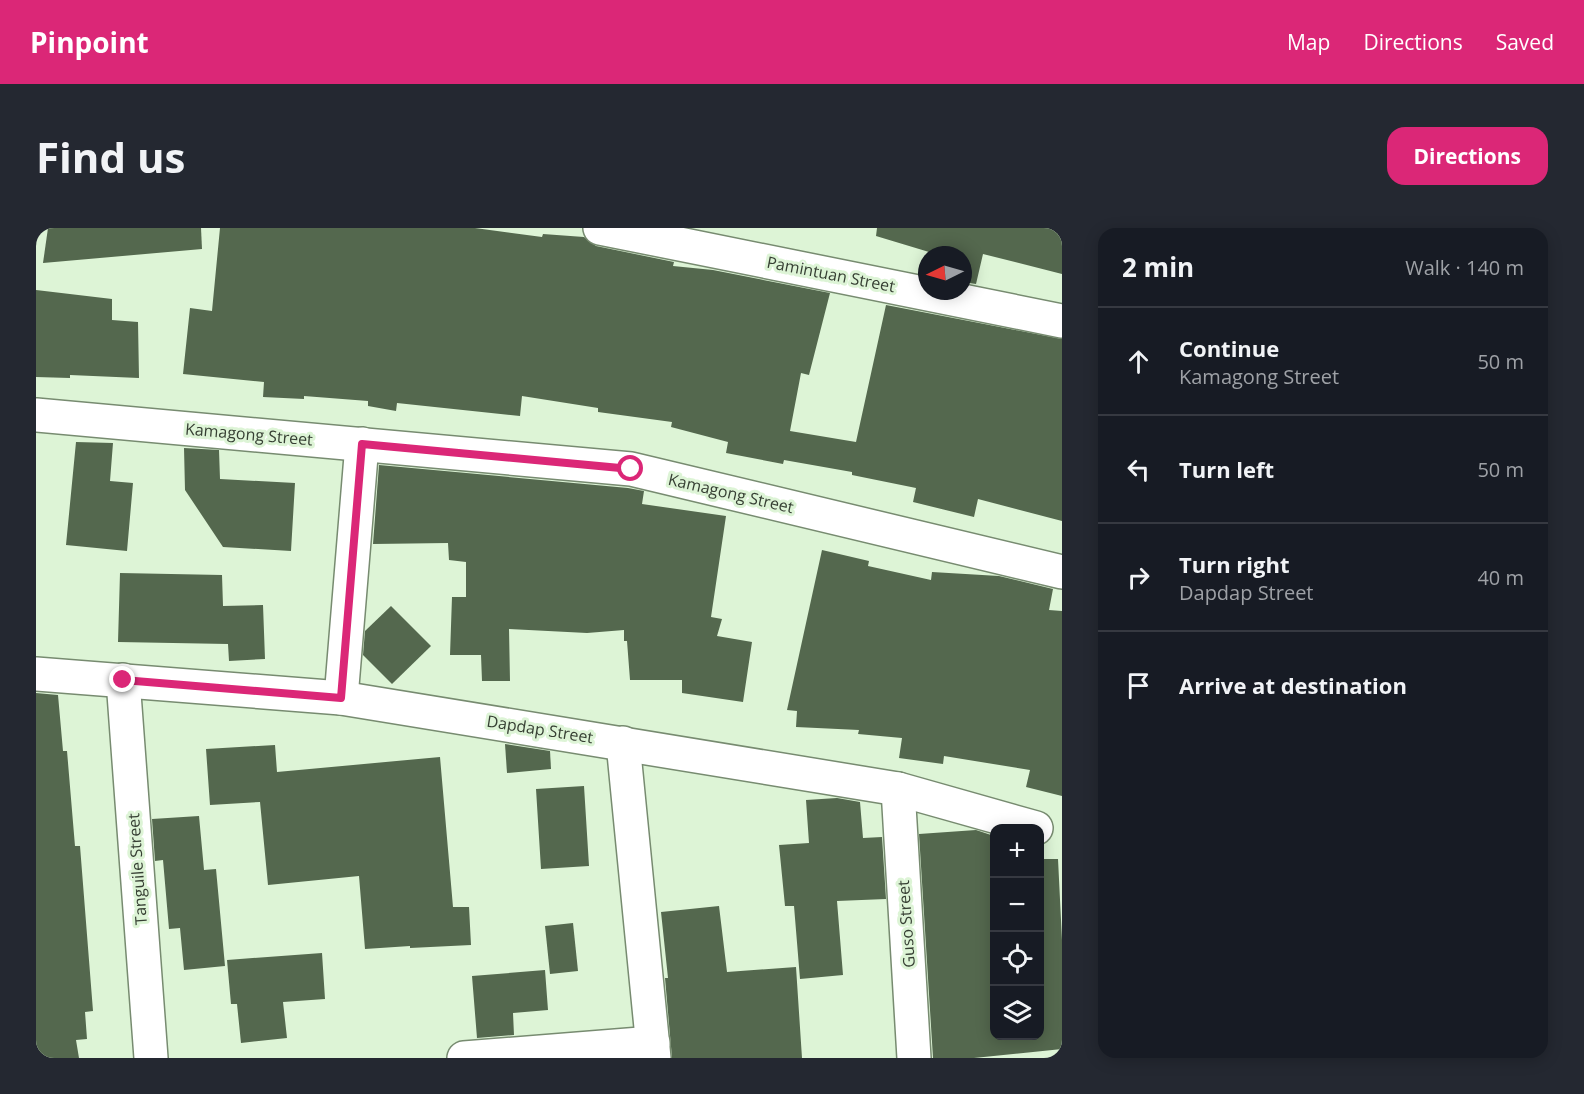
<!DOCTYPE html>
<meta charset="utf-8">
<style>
:root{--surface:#171b24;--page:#242831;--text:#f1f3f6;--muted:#9ea1a6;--line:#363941;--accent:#db2777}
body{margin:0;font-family:"Open Sans",sans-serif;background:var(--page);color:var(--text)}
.controls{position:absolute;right:18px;bottom:18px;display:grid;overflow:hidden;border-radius:12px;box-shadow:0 3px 15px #0003}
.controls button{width:54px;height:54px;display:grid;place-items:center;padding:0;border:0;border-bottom:2px solid var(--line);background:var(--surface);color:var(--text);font:30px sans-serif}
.compass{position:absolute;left:882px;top:18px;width:54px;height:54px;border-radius:50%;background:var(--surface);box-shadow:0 3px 15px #0003;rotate:265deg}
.stop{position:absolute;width:18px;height:18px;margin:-14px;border:4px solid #db2777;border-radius:50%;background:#fff}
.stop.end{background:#db2777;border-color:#fff;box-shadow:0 2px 6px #0008}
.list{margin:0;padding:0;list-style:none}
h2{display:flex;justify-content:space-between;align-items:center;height:78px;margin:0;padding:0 24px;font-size:26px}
h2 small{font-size:20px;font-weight:400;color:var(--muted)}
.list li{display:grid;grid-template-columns:39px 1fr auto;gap:18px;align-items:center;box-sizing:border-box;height:108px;padding:0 24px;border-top:2px solid var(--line)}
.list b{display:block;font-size:22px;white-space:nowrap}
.list p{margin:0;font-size:20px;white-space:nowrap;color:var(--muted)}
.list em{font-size:20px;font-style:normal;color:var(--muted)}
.icon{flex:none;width:33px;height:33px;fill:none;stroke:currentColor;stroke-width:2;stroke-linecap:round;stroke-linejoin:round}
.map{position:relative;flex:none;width:1026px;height:830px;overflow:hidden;border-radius:18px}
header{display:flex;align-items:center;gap:36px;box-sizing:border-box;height:84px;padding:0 30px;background:var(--accent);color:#fff}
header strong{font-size:28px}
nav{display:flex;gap:33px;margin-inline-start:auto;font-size:21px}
.intro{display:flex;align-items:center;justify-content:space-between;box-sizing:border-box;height:144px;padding:0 36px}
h1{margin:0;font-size:42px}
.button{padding:15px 27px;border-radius:18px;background:var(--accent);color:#fff;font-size:21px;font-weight:700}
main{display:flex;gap:36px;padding:0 36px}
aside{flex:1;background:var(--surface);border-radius:18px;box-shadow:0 3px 15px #0003}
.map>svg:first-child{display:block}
</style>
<header>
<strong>Pinpoint</strong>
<nav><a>Map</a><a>Directions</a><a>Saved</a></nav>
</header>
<div class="intro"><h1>Find us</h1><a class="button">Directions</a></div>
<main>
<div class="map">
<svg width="1026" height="830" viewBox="0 0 1026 830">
<rect width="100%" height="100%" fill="#ddf4d6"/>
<g fill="#54684e">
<polygon points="12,0 165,0 166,21 7,35"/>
<polygon points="184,0 439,0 506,9 507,6 548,9 560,18 638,34 637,38 677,42 794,65 773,147 765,145 754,203 820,214 850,77 1026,111 1026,293 942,271 938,289 877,274 880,260 816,247 816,244 748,232 747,236 690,225 692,214 635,199 636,194 562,184 562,180 486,168 484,188 361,175 360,183 332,178 332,173 268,168 268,171 227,169 228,154 147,146 154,80 176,83"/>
<polygon points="841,0 1026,0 1026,46 947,26 940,56 927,54 927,27 903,27 840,8"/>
<polygon points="0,62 76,71 76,92 102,94 103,150 34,147 34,150 0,149"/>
<polygon points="40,214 77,215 74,253 97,255 91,323 30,317"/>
<polygon points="148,220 183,222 184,251 259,255 255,323 187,319 149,262"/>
<polygon points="343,237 592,260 608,263 606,276 690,288 675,389 686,391 681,408 716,414 707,474 646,465 646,452 594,452 591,413 588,413 588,402 551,405 473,401 474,453 446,453 445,427 414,427 416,369 430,369 430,334 413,332 412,315 337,316"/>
<polygon points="786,322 833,333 832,338 895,352 896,344 963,348 1017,361 1013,382 1026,383 1026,568 990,559 994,542 908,528 907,536 863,530 866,510 822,506 823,502 760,499 761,483 751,482"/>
<polygon points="84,345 186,347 187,378 227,377 229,431 193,433 192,416 82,414"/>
<polygon points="355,378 395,418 356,456 327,427 329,403"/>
<polygon points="0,465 22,467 27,523 31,523 39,618 44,618 57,783 49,784 51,811 40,812 43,830 0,830"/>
<polygon points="469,516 514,523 515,541 471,545"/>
<polygon points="239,517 241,544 404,529 417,679 433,679 435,717 374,720 374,718 329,721 323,648 232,657 224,574 174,577 170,521"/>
<polygon points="548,558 553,638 505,641 500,561"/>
<polygon points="801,570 824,574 827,610 846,609 850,671 801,673 807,747 764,751 758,678 749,678 743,617 773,615 770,572"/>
<polygon points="163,588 168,642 180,641 189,738 148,742 144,700 133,701 127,632 119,633 116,591"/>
<polygon points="940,602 958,608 958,807 1004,807 1004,631 1022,631 1026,712 1026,821 938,830 897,830 883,606"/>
<polygon points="683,678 691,744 760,739 766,830 636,830 629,750 632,750 625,684"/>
<polygon points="537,695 542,743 514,746 509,698"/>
<polygon points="286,725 289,771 247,774 251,810 205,815 201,776 195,776 191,732"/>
<polygon points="509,742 512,782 477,785 478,807 441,810 436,748"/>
</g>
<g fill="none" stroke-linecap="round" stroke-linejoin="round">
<g stroke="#778b70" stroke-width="36">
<g id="minor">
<polyline points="564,0 1026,93"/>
<polyline points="0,187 595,241 1026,344"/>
<polyline points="0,446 305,470 862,561 1000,600"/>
<polyline points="87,452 115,830"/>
<polyline points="305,470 326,216"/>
<polyline points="587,515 618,830"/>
<polyline points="862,561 878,830"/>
<polyline points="428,830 617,815"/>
</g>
</g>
<use href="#minor" stroke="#fff" stroke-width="33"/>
</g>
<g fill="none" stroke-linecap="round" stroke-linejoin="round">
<polyline stroke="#db2777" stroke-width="8" points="87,452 305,470 326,216 595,241"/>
</g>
<g text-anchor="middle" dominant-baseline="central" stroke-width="6" stroke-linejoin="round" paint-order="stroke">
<g font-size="16" fill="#363f33" stroke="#ddf4d6">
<text transform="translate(795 46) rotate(11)">Pamintuan Street</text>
<text transform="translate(213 206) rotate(5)">Kamagong Street</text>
<text transform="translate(695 265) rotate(13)">Kamagong Street</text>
<text transform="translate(504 501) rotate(9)">Dapdap Street</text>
<text transform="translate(101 641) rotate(-94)">Tanguile Street</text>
<text transform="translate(870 696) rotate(-94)">Guso Street</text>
</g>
</g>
</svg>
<div class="controls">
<button>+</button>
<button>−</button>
<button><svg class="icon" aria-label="locate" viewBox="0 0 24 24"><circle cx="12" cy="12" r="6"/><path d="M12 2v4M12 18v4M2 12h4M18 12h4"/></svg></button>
<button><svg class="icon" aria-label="layers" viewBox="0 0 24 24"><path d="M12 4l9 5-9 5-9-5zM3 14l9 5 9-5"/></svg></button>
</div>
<svg class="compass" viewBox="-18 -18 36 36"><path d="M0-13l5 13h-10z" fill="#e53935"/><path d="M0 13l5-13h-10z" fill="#9ea1a6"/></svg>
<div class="stop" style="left:595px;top:241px"></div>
<div class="stop end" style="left:87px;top:452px"></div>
</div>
<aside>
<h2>2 min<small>Walk · 140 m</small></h2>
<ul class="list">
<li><svg class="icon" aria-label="ahead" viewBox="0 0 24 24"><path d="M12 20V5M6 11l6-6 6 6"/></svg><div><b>Continue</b><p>Kamagong Street</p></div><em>50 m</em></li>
<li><svg class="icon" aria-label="left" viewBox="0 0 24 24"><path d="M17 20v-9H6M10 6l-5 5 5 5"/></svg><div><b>Turn left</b></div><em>50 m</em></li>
<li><svg class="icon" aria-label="right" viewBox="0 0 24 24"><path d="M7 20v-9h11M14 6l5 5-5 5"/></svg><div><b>Turn right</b><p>Dapdap Street</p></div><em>40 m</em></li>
<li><svg class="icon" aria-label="arrive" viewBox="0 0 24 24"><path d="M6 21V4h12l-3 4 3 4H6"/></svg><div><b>Arrive at destination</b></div></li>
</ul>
</aside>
</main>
